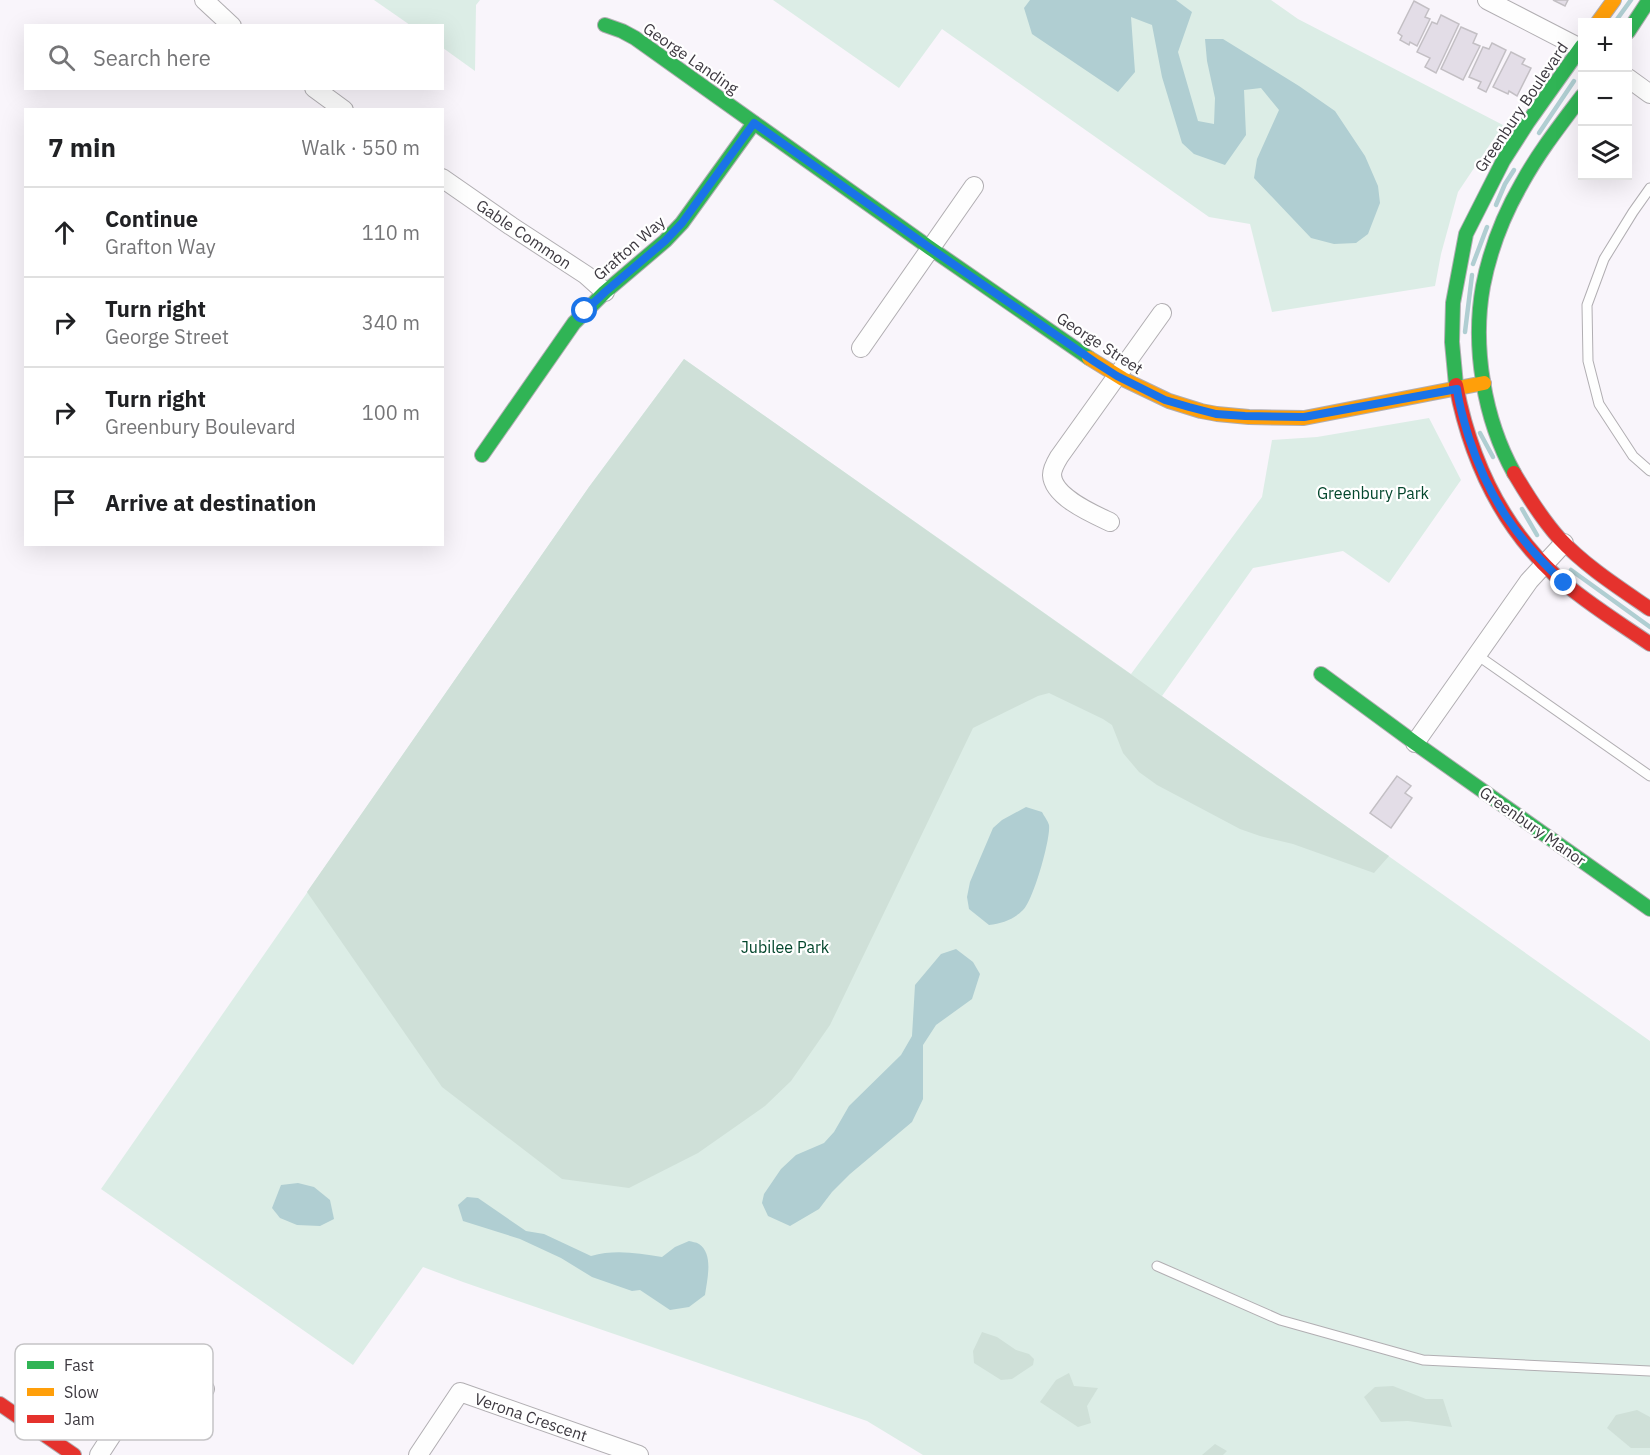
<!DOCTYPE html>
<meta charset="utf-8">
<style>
:root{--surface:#fff;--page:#f2f2f2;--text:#202124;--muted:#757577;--line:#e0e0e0}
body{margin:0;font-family:"IBM Plex Sans",sans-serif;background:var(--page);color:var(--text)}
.controls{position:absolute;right:18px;top:18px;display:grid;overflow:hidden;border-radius:0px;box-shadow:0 6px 24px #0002}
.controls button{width:54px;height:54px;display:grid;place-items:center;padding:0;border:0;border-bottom:2px solid var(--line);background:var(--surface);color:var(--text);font:30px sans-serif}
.stop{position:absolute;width:18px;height:18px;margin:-14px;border:4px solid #1a73e8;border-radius:50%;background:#fff}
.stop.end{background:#1a73e8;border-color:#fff;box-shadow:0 2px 6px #0008}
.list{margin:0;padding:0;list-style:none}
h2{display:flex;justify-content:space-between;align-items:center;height:78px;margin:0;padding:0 24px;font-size:26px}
h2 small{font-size:20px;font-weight:400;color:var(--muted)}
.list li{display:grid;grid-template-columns:39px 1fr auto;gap:18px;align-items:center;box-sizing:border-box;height:90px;padding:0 24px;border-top:2px solid var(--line)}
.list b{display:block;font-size:22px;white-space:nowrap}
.list p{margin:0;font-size:20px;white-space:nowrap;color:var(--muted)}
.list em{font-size:20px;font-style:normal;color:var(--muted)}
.icon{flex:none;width:33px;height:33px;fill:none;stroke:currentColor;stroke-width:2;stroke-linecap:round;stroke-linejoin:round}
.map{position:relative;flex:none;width:1650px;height:1455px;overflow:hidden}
.search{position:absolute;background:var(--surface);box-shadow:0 6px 24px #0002;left:24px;top:24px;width:420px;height:66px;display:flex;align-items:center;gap:15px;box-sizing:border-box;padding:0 21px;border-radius:0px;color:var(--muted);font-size:22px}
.panel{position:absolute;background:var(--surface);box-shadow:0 6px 24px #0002;left:24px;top:108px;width:420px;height:438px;border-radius:0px}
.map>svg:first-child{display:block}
</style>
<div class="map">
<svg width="1650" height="1455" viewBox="0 0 1650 1455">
<rect width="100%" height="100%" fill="#f9f5fb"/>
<g fill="#dcede6">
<polygon points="374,0 480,0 476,5 475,71 443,48 442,26 410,25"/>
<polygon points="773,0 1271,0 1298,19 1503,125 1458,192 1441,254 1435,286 1272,312 1250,224 1209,217 942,29 899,88"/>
<polygon points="684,359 1131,674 1262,497 1272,440 1317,437 1429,418 1461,480 1389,583 1343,551 1253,568 1162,696 1650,1041 1650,1455 923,1455 867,1421 463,1282 423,1267 353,1365 101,1189 589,487"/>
</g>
<g fill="#cfe0d8">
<polygon points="684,359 1377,848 1389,856 1374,873 1293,844 1260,836 1240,829 1157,785 1139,772 1123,753 1112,725 1103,719 1049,693 1038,696 973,728 830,1025 791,1081 765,1106 698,1153 629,1188 562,1179 442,1087 307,892 589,487"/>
<polygon points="982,1332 997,1337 1016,1350 1029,1354 1034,1359 1033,1365 1012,1379 1001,1380 974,1363 973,1351"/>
<polygon points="1069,1373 1074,1386 1098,1388 1087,1406 1091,1423 1078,1427 1040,1402 1056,1380"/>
<polygon points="1393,1386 1426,1399 1443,1399 1452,1427 1408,1421 1381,1422 1364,1397 1375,1387"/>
<polygon points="1637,1410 1650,1417 1650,1448 1631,1448 1607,1428 1616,1415"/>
<polygon points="1215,1444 1227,1451 1223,1455 1202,1455"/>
</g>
<g fill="#b0ced2">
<polygon points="1030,0 1176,0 1192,12 1178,52 1198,121 1214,124 1215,98 1207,61 1205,39 1223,39 1299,86 1335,111 1365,156 1378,186 1380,203 1368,234 1356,243 1334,244 1311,238 1254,178 1257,159 1279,110 1261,88 1244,90 1246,135 1225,165 1194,154 1182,143 1162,77 1152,25 1131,17 1135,72 1118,92 1032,34 1024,8"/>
<path d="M 1026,807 L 1042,812 C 1044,816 1048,821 1049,825 C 1051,838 1033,901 1023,910 C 1013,920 1002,923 989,925 L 969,909 L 967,897 L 970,882 L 993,828 L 1002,820 Z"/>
<polygon points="956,949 973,962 980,974 972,999 936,1025 923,1045 923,1099 912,1122 850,1174 832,1192 819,1209 790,1226 768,1216 762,1203 764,1194 781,1169 796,1155 824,1143 834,1132 849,1106 901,1055 912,1036 915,985 941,954"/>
<polygon points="298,1183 314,1187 330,1200 334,1219 320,1226 297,1225 280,1218 272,1208 281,1185"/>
<path d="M 467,1197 L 478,1198 L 526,1231 L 544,1234 L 591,1256 C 615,1249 637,1253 662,1257 L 675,1247 L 689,1241 C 692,1242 696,1242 699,1244 C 714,1254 707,1280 705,1295 L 689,1307 L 670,1310 L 640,1290 L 632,1291 L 592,1277 L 561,1258 L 520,1239 L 463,1221 L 458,1205 Z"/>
</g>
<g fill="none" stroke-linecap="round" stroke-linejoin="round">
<g stroke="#b0ced2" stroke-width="4.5">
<polyline points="1615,22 1631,0"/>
<polyline points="1539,133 1574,81"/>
<polyline points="1496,205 1505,184 1514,170"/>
<polyline points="1473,264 1487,227"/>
<polyline points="1465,332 1472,275"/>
<polyline points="1480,433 1493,457"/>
<polyline points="1522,509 1537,535"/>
<polyline points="1571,570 1650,627"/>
</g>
</g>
<g fill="#e3dde7" stroke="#c3bfc4" stroke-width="1.5">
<polygon points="1553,0 1568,0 1565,6"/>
<polygon points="1414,1 1429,9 1425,17 1430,19 1417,46 1410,42 1409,45 1400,40 1402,36 1398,33"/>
<polygon points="1441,15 1459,24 1436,73 1425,67 1430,58 1417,52 1432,22 1437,24"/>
<polygon points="1461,27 1477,34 1473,43 1480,46 1463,80 1441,69"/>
<polygon points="1492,43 1506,50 1486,92 1478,88 1481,82 1469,77 1483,47 1489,49"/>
<polygon points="1511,52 1525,59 1522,64 1531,68 1517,96 1509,91 1508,94 1493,87"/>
<polygon points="1397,776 1411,786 1405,793 1412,798 1391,828 1370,813"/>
</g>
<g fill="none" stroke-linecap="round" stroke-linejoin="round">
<g stroke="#b1aeb2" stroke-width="11">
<g id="lane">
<polyline points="1650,188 1633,212 1604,259 1587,305 1588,361 1599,404 1633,456 1650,471"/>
<polyline points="1477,655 1650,776"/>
<polyline points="1157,1266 1280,1320 1423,1360 1650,1371"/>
</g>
</g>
<g stroke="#b1aeb2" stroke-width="20">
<g id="street">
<polyline points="204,0 232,26"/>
<polyline points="1487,0 1582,49"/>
<polyline points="1628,78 1650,94"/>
<polyline points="314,88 344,110"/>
<polyline points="442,178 511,226 586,275 605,292"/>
<polyline points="861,348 974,186"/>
<path d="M 1110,522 C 1093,514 1053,497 1052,475 C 1052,469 1056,462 1059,457 L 1162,313"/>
<polyline points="1415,743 1529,581 1564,543"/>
<polyline points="99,1455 149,1378 168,1369 205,1389"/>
<polyline points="418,1455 460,1392 639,1455"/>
</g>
</g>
<g stroke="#b1aeb2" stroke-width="16">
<g id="fast">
<polyline points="605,25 622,31 635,38 930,248 1089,358"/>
<polyline points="1628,32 1649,0"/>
<polyline points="1456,385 1452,342 1453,303 1466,234 1503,161 1528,122 1582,46"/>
<polyline points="482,455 574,323 605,292 665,241 682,223 754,123"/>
<path d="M 1514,473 C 1484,419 1472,347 1483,286 C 1490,250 1504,214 1522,183 C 1539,152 1561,124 1582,96"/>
<polyline points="1321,674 1415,743 1650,909"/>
</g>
</g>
<g stroke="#b1aeb2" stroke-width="16">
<g id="slow">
<polyline points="1598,22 1614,0"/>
<polyline points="1089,358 1123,379 1169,401 1201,411 1217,414 1249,417 1304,418 1484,383"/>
</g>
</g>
<g stroke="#b1aeb2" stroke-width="16">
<g id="jam">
<path d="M 1456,385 C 1470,458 1501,526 1557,577 C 1585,602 1618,622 1650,644"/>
<path d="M 1514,473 C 1527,495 1541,518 1559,538 C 1585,566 1618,587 1650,609"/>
<polyline points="0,1404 74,1455"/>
</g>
</g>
<use href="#lane" stroke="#fefefe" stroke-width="9"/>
<use href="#street" stroke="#fefefe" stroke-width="18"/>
<use href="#fast" stroke="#30b455" stroke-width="14"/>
<use href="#slow" stroke="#ff9f0a" stroke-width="14"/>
<use href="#jam" stroke="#e5322d" stroke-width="14"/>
</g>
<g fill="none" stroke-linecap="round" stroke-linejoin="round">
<path stroke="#1a73e8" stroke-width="8" d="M 585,311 L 605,292 L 665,241 L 682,223 L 754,123 L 930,248 L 1095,362 L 1117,376 L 1165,400 L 1189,407 L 1216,414 L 1245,416 L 1304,417 L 1457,389 C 1459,406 1464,421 1469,438 C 1489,499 1517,539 1564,583"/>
</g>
<g text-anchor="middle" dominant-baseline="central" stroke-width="4.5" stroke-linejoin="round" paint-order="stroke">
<g font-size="16" fill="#3d3940" stroke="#fff">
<text transform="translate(691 58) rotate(35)">George Landing</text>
<text transform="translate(1521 107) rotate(-56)">Greenbury Boulevard</text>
<text transform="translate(524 234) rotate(34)">Gable Common</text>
<text transform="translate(629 248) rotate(-41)">Grafton Way</text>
<text transform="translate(1100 343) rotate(33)">George Street</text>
<text transform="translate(1533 826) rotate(35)">Greenbury Manor</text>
<text transform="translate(531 1417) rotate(19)">Verona Crescent</text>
</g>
<g font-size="16" fill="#04472d" stroke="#fff">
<text x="1373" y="493">Greenbury Park</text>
<text x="785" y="947">Jubilee Park</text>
</g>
</g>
<rect x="15" y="1344" width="198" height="96" rx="9" fill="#fff" stroke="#c5c4c6" stroke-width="1.5"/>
<rect x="27" y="1361" width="27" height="8" fill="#30b455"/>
<rect x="27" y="1388" width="27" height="8" fill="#ff9f0a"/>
<rect x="27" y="1415" width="27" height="8" fill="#e5322d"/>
<g font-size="16" fill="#3d3940">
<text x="64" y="1371">Fast</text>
<text x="64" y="1398">Slow</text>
<text x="64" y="1425">Jam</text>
</g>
</svg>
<div class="controls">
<button>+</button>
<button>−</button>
<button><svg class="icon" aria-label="layers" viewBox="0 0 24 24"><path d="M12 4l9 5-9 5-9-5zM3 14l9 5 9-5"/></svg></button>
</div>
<div class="stop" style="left:585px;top:311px"></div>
<div class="stop end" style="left:1564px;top:583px"></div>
<div class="search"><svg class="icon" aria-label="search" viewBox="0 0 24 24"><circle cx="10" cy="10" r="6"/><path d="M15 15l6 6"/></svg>Search here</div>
<section class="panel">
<h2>7 min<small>Walk · 550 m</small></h2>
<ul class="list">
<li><svg class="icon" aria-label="ahead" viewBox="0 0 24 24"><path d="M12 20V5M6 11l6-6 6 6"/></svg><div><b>Continue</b><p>Grafton Way</p></div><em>110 m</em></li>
<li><svg class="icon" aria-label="right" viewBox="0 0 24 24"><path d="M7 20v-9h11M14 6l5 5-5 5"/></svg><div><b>Turn right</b><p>George Street</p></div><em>340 m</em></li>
<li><svg class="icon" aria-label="right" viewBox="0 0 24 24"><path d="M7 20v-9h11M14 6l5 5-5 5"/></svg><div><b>Turn right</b><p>Greenbury Boulevard</p></div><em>100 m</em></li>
<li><svg class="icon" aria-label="arrive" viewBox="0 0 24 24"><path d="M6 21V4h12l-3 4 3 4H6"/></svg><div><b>Arrive at destination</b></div></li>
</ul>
</section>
</div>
